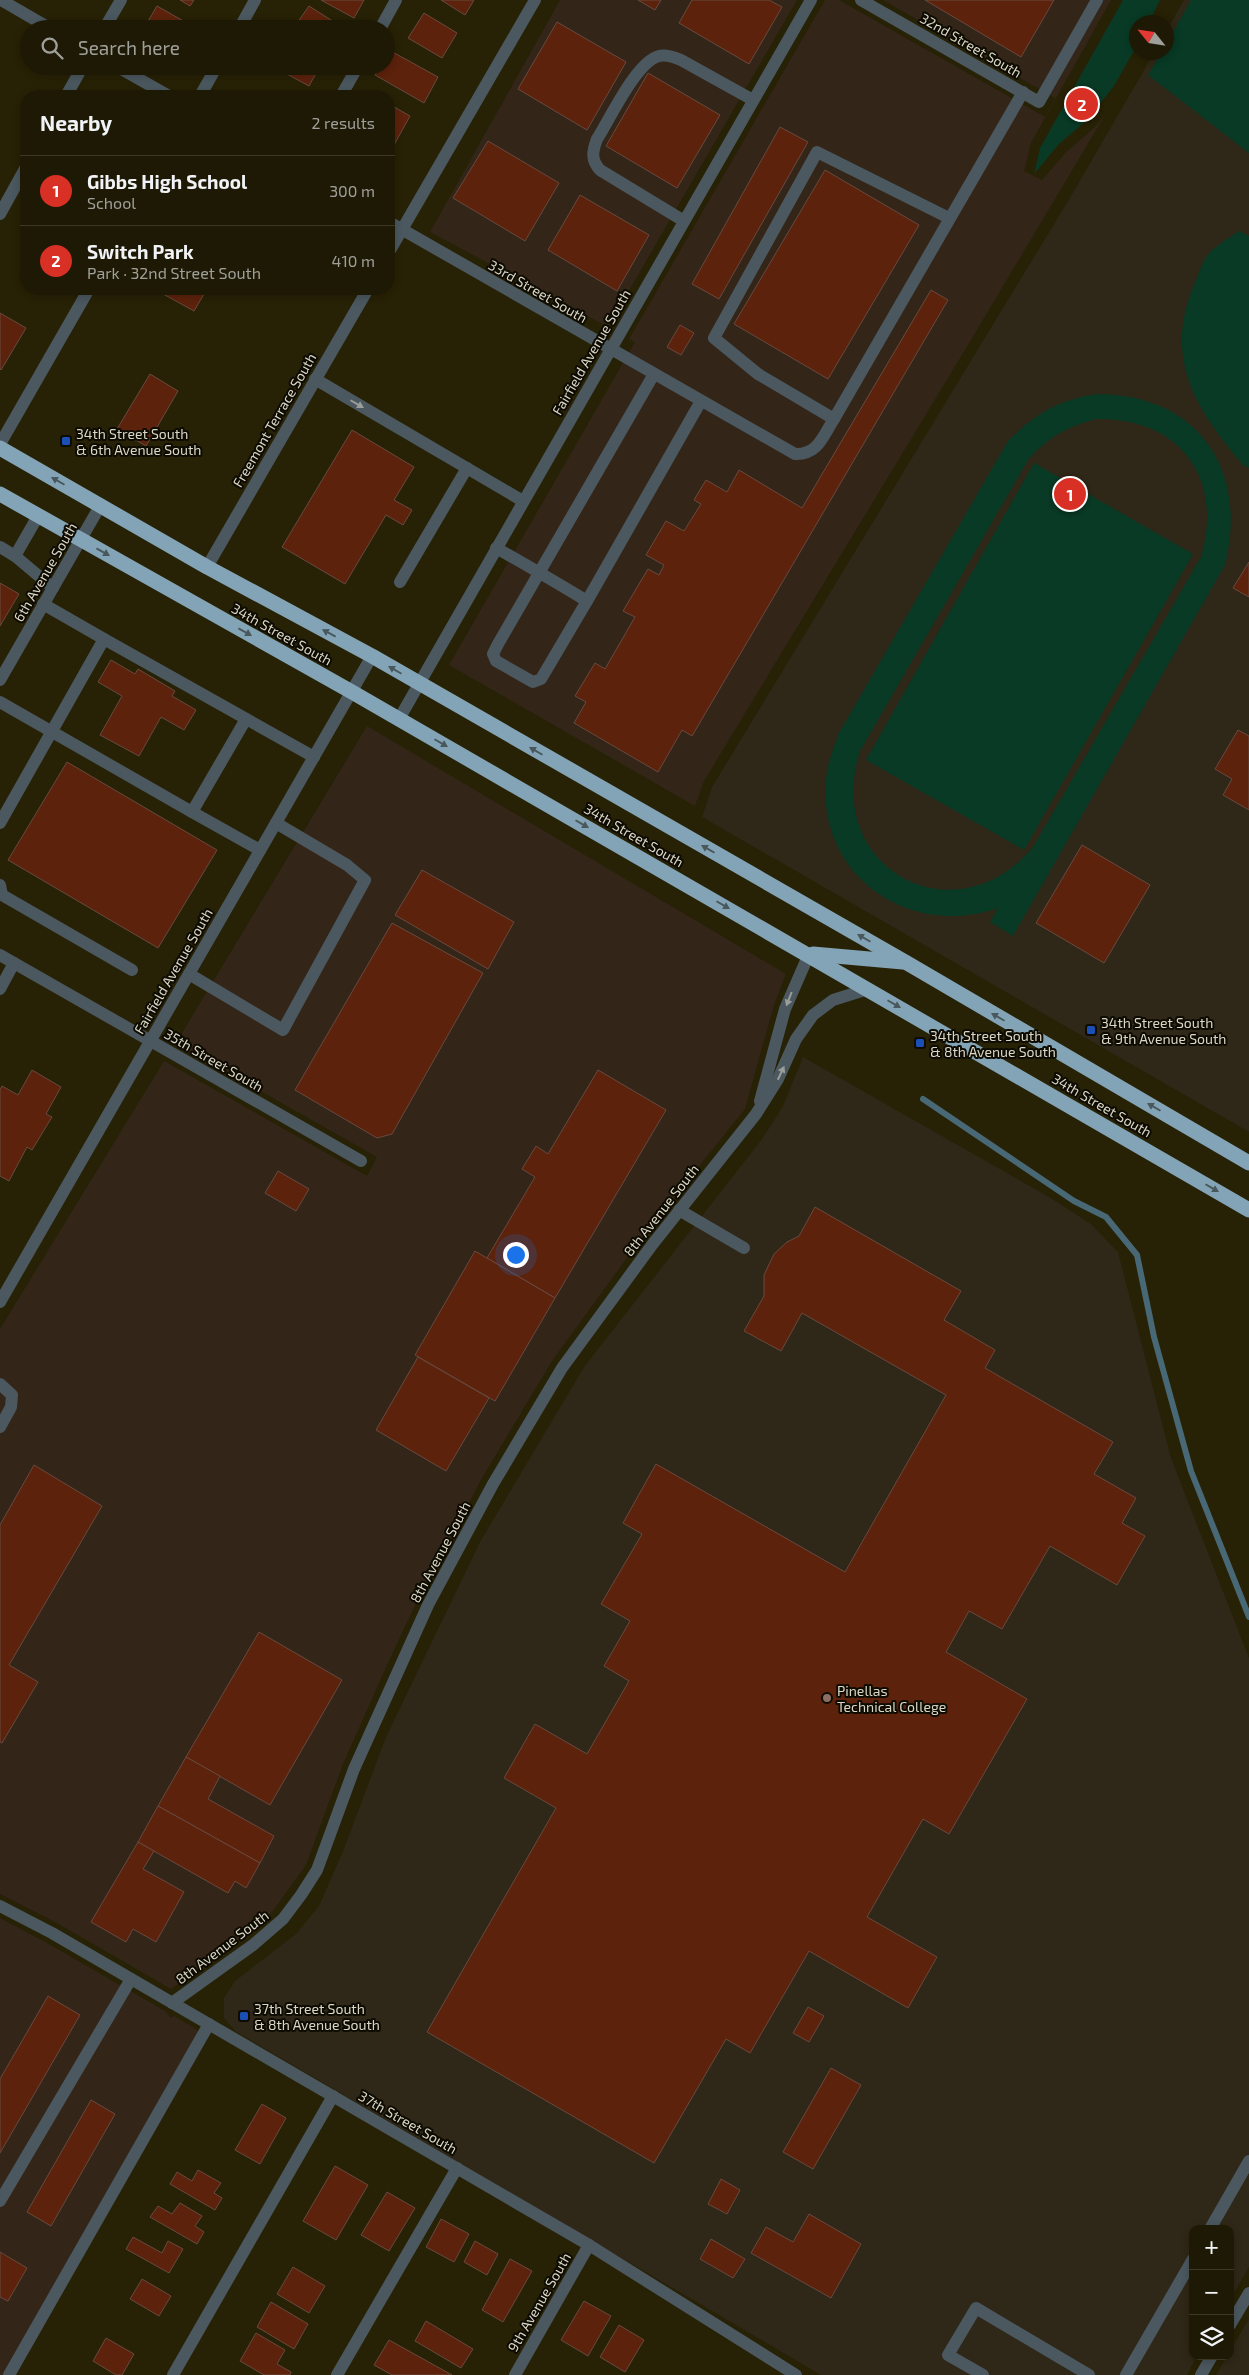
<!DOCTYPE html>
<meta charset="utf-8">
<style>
:root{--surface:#1d1904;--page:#2a2613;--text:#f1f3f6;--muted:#a0a09a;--line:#3b3826;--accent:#d93025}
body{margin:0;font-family:"Exo 2",sans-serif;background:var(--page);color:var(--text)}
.controls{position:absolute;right:15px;bottom:15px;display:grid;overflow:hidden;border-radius:10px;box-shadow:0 2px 8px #0003}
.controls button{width:45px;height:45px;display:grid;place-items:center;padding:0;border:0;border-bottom:1px solid var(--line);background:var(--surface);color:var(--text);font:25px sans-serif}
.compass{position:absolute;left:1129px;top:15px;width:45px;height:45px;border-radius:50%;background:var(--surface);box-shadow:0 2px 8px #0003;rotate:300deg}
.you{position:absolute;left:515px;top:1254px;width:18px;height:18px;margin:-12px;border:4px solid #fff;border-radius:50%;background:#1a73e8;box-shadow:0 0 0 8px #1a73e833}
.badge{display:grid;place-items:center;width:32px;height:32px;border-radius:50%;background:var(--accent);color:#fff;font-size:16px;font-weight:700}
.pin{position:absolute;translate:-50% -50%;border:2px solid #fff;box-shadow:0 1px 5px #0006}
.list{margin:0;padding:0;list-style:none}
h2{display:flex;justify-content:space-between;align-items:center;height:65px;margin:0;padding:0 20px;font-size:21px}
h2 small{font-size:16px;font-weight:400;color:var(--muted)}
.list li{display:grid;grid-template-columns:32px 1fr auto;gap:15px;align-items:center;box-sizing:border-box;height:70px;padding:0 20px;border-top:1px solid var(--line)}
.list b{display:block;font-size:19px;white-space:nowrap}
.list p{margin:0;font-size:16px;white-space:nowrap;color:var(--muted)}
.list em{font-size:16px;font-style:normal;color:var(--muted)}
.icon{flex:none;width:28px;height:28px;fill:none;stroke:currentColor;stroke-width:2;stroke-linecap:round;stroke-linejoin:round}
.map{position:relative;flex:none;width:1249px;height:2375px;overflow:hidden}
.search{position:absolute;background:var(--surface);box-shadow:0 2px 8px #0003;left:20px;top:20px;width:375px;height:55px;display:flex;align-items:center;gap:12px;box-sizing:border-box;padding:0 18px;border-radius:28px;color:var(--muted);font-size:19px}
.panel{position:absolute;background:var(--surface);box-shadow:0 2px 8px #0003;left:20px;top:90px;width:375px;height:205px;border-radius:20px}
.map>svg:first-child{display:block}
</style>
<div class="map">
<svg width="1249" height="2375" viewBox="0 0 1249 2375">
<rect width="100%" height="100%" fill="#272105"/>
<g fill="#332518">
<polygon points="560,0 797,0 608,327 430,232"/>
<polygon points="825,0 839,0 1045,117 1055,98 883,0 1111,0 1031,143 1024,171 1042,180 1067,151 1093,129 1105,115 971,340 704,781 695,806 449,665 635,342 629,339"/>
<polygon points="367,726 786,974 774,1005 745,1109 642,1237 552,1361 482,1478 418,1599 387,1665 343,1764 306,1865 273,1911 245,1936 171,1989 57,1923 0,1894 0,1329 164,1061 367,1176 377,1157 176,1043"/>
<polygon points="0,1918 47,1943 165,2011 171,2018 174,2016 204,2034 11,2375 0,2375"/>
</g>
<g fill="#2f2717">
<polygon points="1184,0 1249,0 1249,1132 702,817 712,787 1068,201 1154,53 1166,52 1167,30"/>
<polygon points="803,1057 1049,1197 1091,1224 1118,1252 1171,1458 1249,1658 1249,2267 1230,2300 1230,2229 1193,2229 1193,2356 1197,2356 1187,2375 821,2375 235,2031 224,2018 224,1998 235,1981 296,1934 319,1906 343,1851 386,1737 480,1542 584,1367 762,1139 783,1106"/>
<polygon points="1249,2319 1249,2375 1216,2375 1227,2356 1230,2356 1230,2351"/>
</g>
<g fill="#083a25" fill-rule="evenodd">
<polygon points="1123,0 1160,0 1149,22 1136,22 1136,47 1114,86 1086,121 1059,144 1034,174 1040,148"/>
<polygon points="1191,0 1249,0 1249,153 1148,75 1161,53 1166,52 1167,43"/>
<path d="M 1239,231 L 1249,236 L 1249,468 L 1243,465 C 1196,410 1163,359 1194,285 C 1198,276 1201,265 1206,257 C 1213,247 1229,238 1239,231 Z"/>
<path d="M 1096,394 C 1197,394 1249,468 1225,565 L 1013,936 L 990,922 L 998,908 C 910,939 818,877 826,781 C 827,764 833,749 839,733 L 1008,441 C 1036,413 1057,401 1096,394 ZM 1097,419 C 1180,418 1224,478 1201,557 L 1033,847 C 955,941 822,867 860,751 L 1028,460 C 1048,437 1068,426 1097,419 Z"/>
<polygon points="1034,463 1193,554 1024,850 866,760"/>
</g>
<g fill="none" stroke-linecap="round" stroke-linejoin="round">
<polyline stroke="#486876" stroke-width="6" points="923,1099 1074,1201 1106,1217 1137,1255 1154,1337 1191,1471 1249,1617"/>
</g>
<g fill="#5c220b" stroke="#684a40">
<polygon points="180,0 194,0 190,6"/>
<polygon points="321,0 364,0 354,18"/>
<polygon points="441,0 474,0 465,15"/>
<polygon points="638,0 661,0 655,10"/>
<polygon points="692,0 769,0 782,7 749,64 679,23"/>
<polygon points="925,0 1054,0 1021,57"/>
<polygon points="157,6 187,23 183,29 144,28"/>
<polygon points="309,6 345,29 299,29 295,26"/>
<polygon points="424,13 457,33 442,58 408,38"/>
<polygon points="557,22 626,62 587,130 518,89"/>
<polygon points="389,50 438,77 424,103 375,75 380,66 386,66 386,54"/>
<polygon points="272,66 320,66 309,86"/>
<polygon points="648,73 720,115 677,188 606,146"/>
<polygon points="389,104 410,116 389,154"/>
<polygon points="780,127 808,142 719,299 692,284"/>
<polygon points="488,141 559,183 525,241 453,198"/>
<polygon points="825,170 919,225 828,379 734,324"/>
<polygon points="580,195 649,235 617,291 548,250"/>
<polygon points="154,289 207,289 194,311"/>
<polygon points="931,290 948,300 692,736 682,730 658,772 574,723 586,702 575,696 595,663 605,669 635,617 623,611 648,569 659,575 664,565 646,555 666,521 684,531 701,504 694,500 706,480 727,492 739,470 802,508"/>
<polygon points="0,313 26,328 1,370 0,369"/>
<polygon points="680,325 694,333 681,355 667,347"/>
<polygon points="150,374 178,391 146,446 117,429"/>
<polygon points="352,430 414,467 394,500 412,510 403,525 386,515 345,584 282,547"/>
<polygon points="1249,562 1249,597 1233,588"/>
<polygon points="0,583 19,594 0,626"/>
<polygon points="111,660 135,674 138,669 175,691 172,696 196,710 184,730 161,717 139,756 100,735 122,696 98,682"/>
<polygon points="1238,730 1249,736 1249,810 1223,795 1232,779 1215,769"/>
<polygon points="67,762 217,850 158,948 8,860"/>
<polygon points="1082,845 1150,885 1104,963 1036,923"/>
<polygon points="422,870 514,922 488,969 395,915"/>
<polygon points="392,923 483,973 392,1134 377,1138 295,1090"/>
<polygon points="32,1070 61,1087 46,1114 52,1117 32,1150 27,1147 9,1181 0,1176 0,1090 2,1086 18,1095"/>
<polygon points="598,1070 666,1110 555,1298 487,1258 535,1177 522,1169 536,1146 548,1154"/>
<polygon points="278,1171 309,1189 296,1211 265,1193"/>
<polygon points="815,1207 961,1291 944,1320 995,1350 985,1368 1113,1442 1094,1474 1136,1498 1122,1523 1145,1536 1117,1585 1050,1546 1002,1629 969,1611 946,1652 1027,1699 949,1834 923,1819 867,1917 937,1957 908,2008 809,1951 750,2053 726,2039 654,2163 427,2032 556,1808 504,1778 535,1724 587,1754 629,1681 604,1666 630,1621 601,1604 642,1534 623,1523 656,1464 845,1572 946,1395 802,1313 781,1351 744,1331 764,1296 764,1275 774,1254 787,1242 799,1236"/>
<polygon points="475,1251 555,1298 495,1401 415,1355"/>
<polygon points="418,1357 489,1398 446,1471 376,1430"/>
<polygon points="34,1465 102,1506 9,1665 38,1682 2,1743 0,1742 0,1525"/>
<polygon points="259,1632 342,1680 270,1805 186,1757"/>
<polygon points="186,1757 220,1776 208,1799 274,1836 260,1863 158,1806"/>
<polygon points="158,1806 260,1863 246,1888 235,1881 228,1893 138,1842"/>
<polygon points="138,1842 154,1851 143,1869 184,1892 156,1942 133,1929 126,1942 91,1922"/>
<polygon points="48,1996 80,2015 0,2153 0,2079"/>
<polygon points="808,2007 824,2016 809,2042 793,2033"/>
<polygon points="831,2068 861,2085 813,2169 783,2152"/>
<polygon points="91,2100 115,2114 51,2226 27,2212"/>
<polygon points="262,2104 286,2118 260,2164 235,2150"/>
<polygon points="335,2166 368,2185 336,2240 303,2221"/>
<polygon points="198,2170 221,2183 214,2193 222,2198 215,2210 170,2184 177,2172 192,2181"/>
<polygon points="721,2179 740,2190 727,2214 708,2204"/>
<polygon points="387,2192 415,2208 389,2251 361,2235"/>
<polygon points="180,2203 202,2216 195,2226 204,2232 197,2244 150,2217 158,2206 172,2214"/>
<polygon points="809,2214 861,2244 831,2298 751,2253 766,2227 793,2242"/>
<polygon points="441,2219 469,2234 454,2262 426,2247"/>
<polygon points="133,2237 162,2253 168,2241 183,2249 169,2273 126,2249"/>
<polygon points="711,2239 745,2259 733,2278 700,2259"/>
<polygon points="475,2241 498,2254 487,2275 464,2262"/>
<polygon points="0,2252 27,2268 8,2301 0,2297"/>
<polygon points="510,2259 532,2271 503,2322 482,2310"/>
<polygon points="293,2267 325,2286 309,2313 277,2294"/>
<polygon points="142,2279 171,2296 159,2316 130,2299"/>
<polygon points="584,2301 611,2316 588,2356 561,2340"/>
<polygon points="271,2302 308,2324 294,2349 257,2327"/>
<polygon points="426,2321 473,2349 461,2368 415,2341"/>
<polygon points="619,2325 644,2340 625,2372 600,2357"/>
<polygon points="256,2333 285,2350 277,2364 291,2372 290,2375 264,2375 240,2361"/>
<polygon points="106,2338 134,2354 122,2375 116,2375 93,2361"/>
<polygon points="389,2340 452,2375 392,2375 374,2365"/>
</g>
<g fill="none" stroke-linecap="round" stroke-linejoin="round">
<g stroke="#4b585f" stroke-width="12">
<polyline points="1,0 51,29"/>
<polyline points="861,0 1039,102 1097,0"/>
<polyline points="104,29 121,0"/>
<polyline points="239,29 255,0"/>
<polyline points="380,29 396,0"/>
<polyline points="116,66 169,96"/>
<polyline points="66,96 83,66"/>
<polyline points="200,96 217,66"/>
<polyline points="341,96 358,66"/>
<polyline points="0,214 26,167"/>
<path d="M 684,221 L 600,170 C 591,160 592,152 597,139 C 610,119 636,62 659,56 C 666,54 674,57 681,60 L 753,100"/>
<path d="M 389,222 L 795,454 C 818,455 823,436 834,419 L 1023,92"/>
<polyline points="389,252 535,0"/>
<polyline points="315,379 523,501"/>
<polyline points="834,419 758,374 714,338 817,152 949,218"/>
<polyline points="0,444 89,289"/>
<polyline points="0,547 15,556 53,588"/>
<path d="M 496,548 C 527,565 557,583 587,601 L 541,679 L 533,682 L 496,661 L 493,654 L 498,644 L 654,374"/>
<polyline points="15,556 38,516"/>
<polyline points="207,567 368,289"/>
<polyline points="400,582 467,468"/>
<polyline points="587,601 701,401"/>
<polyline points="104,639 314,757"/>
<polyline points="0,680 100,506"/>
<polyline points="0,702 192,812 246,719"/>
<polyline points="399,719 811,0"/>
<polyline points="192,812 260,850"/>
<polyline points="0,823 104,639 43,604"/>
<polyline points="0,885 2,895 132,970"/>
<polyline points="0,955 361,1161"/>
<polyline points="189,974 283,1030 365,880 347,865 276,823"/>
<polyline points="0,989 14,963"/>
<polyline points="760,1101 785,1009 809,954"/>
<polyline points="679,1210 744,1248"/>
<polyline points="0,1302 372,656"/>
<polyline points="0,1384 12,1395 11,1407 0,1427"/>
<polyline points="0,1906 52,1933 589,2245 796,2375"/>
<polyline points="172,2003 253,1945 283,1919 301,1895 317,1870 354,1769 428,1605 493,1484 562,1368 652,1245 756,1114 778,1079 796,1039 813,1015 833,1000 868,989"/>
<polyline points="0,2201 131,1979"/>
<polyline points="1210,2229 1249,2161"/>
<polyline points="1230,2325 1249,2293"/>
<polyline points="9,2375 209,2024"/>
<polyline points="173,2375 333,2096"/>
<polyline points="337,2375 457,2168"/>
<polyline points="515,2375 589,2245"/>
<polyline points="983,2375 948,2355 976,2308 1089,2375"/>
<polyline points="1126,2375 1193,2259"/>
<polyline points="1201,2375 1212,2356"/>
</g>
<g stroke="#83a4b6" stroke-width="15">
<polyline points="0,448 207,567 372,656 907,963 1249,1163"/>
<polyline points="0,494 352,692 1249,1210"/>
<polyline points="813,954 903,962"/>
</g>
</g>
<defs><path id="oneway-solid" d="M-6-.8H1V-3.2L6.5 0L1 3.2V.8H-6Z" transform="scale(1.25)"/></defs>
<g fill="#9a9e98">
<use href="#oneway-solid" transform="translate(357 404) rotate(30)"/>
<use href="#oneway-solid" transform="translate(789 999) rotate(111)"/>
<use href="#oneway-solid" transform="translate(781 1073) rotate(-65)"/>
</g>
<g fill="#48585c">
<use href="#oneway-solid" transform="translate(58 481) rotate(-150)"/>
<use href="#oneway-solid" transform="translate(103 552) rotate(29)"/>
<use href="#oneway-solid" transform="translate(245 632) rotate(29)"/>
<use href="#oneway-solid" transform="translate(329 633) rotate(-152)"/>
<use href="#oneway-solid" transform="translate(395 670) rotate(-150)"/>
<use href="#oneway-solid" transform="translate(441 743) rotate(30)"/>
<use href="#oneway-solid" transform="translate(536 751) rotate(-150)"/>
<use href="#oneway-solid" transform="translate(582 824) rotate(30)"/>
<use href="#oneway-solid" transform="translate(708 849) rotate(-150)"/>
<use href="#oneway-solid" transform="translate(723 905) rotate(30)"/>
<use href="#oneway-solid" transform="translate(864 938) rotate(-150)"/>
<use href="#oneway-solid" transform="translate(894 1004) rotate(30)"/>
<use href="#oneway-solid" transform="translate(998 1017) rotate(-150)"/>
<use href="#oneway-solid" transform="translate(1154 1107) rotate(-150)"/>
<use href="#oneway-solid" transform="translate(1212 1188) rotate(30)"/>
</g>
<g fill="#1a4fb4" stroke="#0d0b02" stroke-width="2">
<rect x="61" y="436" width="10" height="10" rx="2.5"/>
<rect x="1086" y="1025" width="10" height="10" rx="2.5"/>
<rect x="915" y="1038" width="10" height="10" rx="2.5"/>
<rect x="239" y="2011" width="10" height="10" rx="2.5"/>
</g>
<circle fill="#8d6e63" stroke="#0d0b02" stroke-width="2" cx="827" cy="1698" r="5"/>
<g text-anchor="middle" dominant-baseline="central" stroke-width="4" stroke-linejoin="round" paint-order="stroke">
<g font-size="14" fill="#dbd7c7" stroke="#0d0b02">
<text transform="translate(971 45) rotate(30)">32nd Street South</text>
<text transform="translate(538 291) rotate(30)">33rd Street South</text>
<text transform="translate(591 352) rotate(-60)">Fairfield Avenue South</text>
<text transform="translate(274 420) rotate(-60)">Freemont Terrace South</text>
<text transform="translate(45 572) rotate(-60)">6th Avenue South</text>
<text transform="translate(282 634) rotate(29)">34th Street South</text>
<text transform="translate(634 835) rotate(30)">34th Street South</text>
<text transform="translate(173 971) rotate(-60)">Fairfield Avenue South</text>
<text transform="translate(214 1060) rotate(30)">35th Street South</text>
<text transform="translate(1102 1105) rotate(30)">34th Street South</text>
<text transform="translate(661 1210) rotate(-52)">8th Avenue South</text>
<text transform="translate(440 1552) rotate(-62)">8th Avenue South</text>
<text transform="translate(222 1947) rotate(-37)">8th Avenue South</text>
<text transform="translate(408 2122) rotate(30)">37th Street South</text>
<text transform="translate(539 2302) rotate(-60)">9th Avenue South</text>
</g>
<g font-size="14" fill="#dbd7c7" stroke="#0d0b02" text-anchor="start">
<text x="76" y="433">34th Street South<tspan x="76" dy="16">&amp; 6th Avenue South</tspan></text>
<text x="1101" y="1022">34th Street South<tspan x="1101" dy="16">&amp; 9th Avenue South</tspan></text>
<text x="930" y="1035">34th Street South<tspan x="930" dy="16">&amp; 8th Avenue South</tspan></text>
<text x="837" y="1690">Pinellas<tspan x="837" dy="16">Technical College</tspan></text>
<text x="254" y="2008">37th Street South<tspan x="254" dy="16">&amp; 8th Avenue South</tspan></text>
</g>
</g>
</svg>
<div class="controls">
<button>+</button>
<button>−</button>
<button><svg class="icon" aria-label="layers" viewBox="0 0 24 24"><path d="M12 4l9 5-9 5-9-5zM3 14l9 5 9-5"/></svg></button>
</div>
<svg class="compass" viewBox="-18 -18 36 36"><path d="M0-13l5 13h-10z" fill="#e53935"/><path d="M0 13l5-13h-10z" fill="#a0a09a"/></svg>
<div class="you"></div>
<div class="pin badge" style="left:1070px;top:494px">1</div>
<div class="pin badge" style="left:1082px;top:104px">2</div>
<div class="search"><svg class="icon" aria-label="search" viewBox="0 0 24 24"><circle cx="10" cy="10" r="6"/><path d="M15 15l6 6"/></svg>Search here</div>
<section class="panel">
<h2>Nearby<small>2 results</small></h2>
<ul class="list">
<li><span class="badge">1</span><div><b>Gibbs High School</b><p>School</p></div><em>300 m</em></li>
<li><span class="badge">2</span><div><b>Switch Park</b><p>Park · 32nd Street South</p></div><em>410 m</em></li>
</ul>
</section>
</div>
